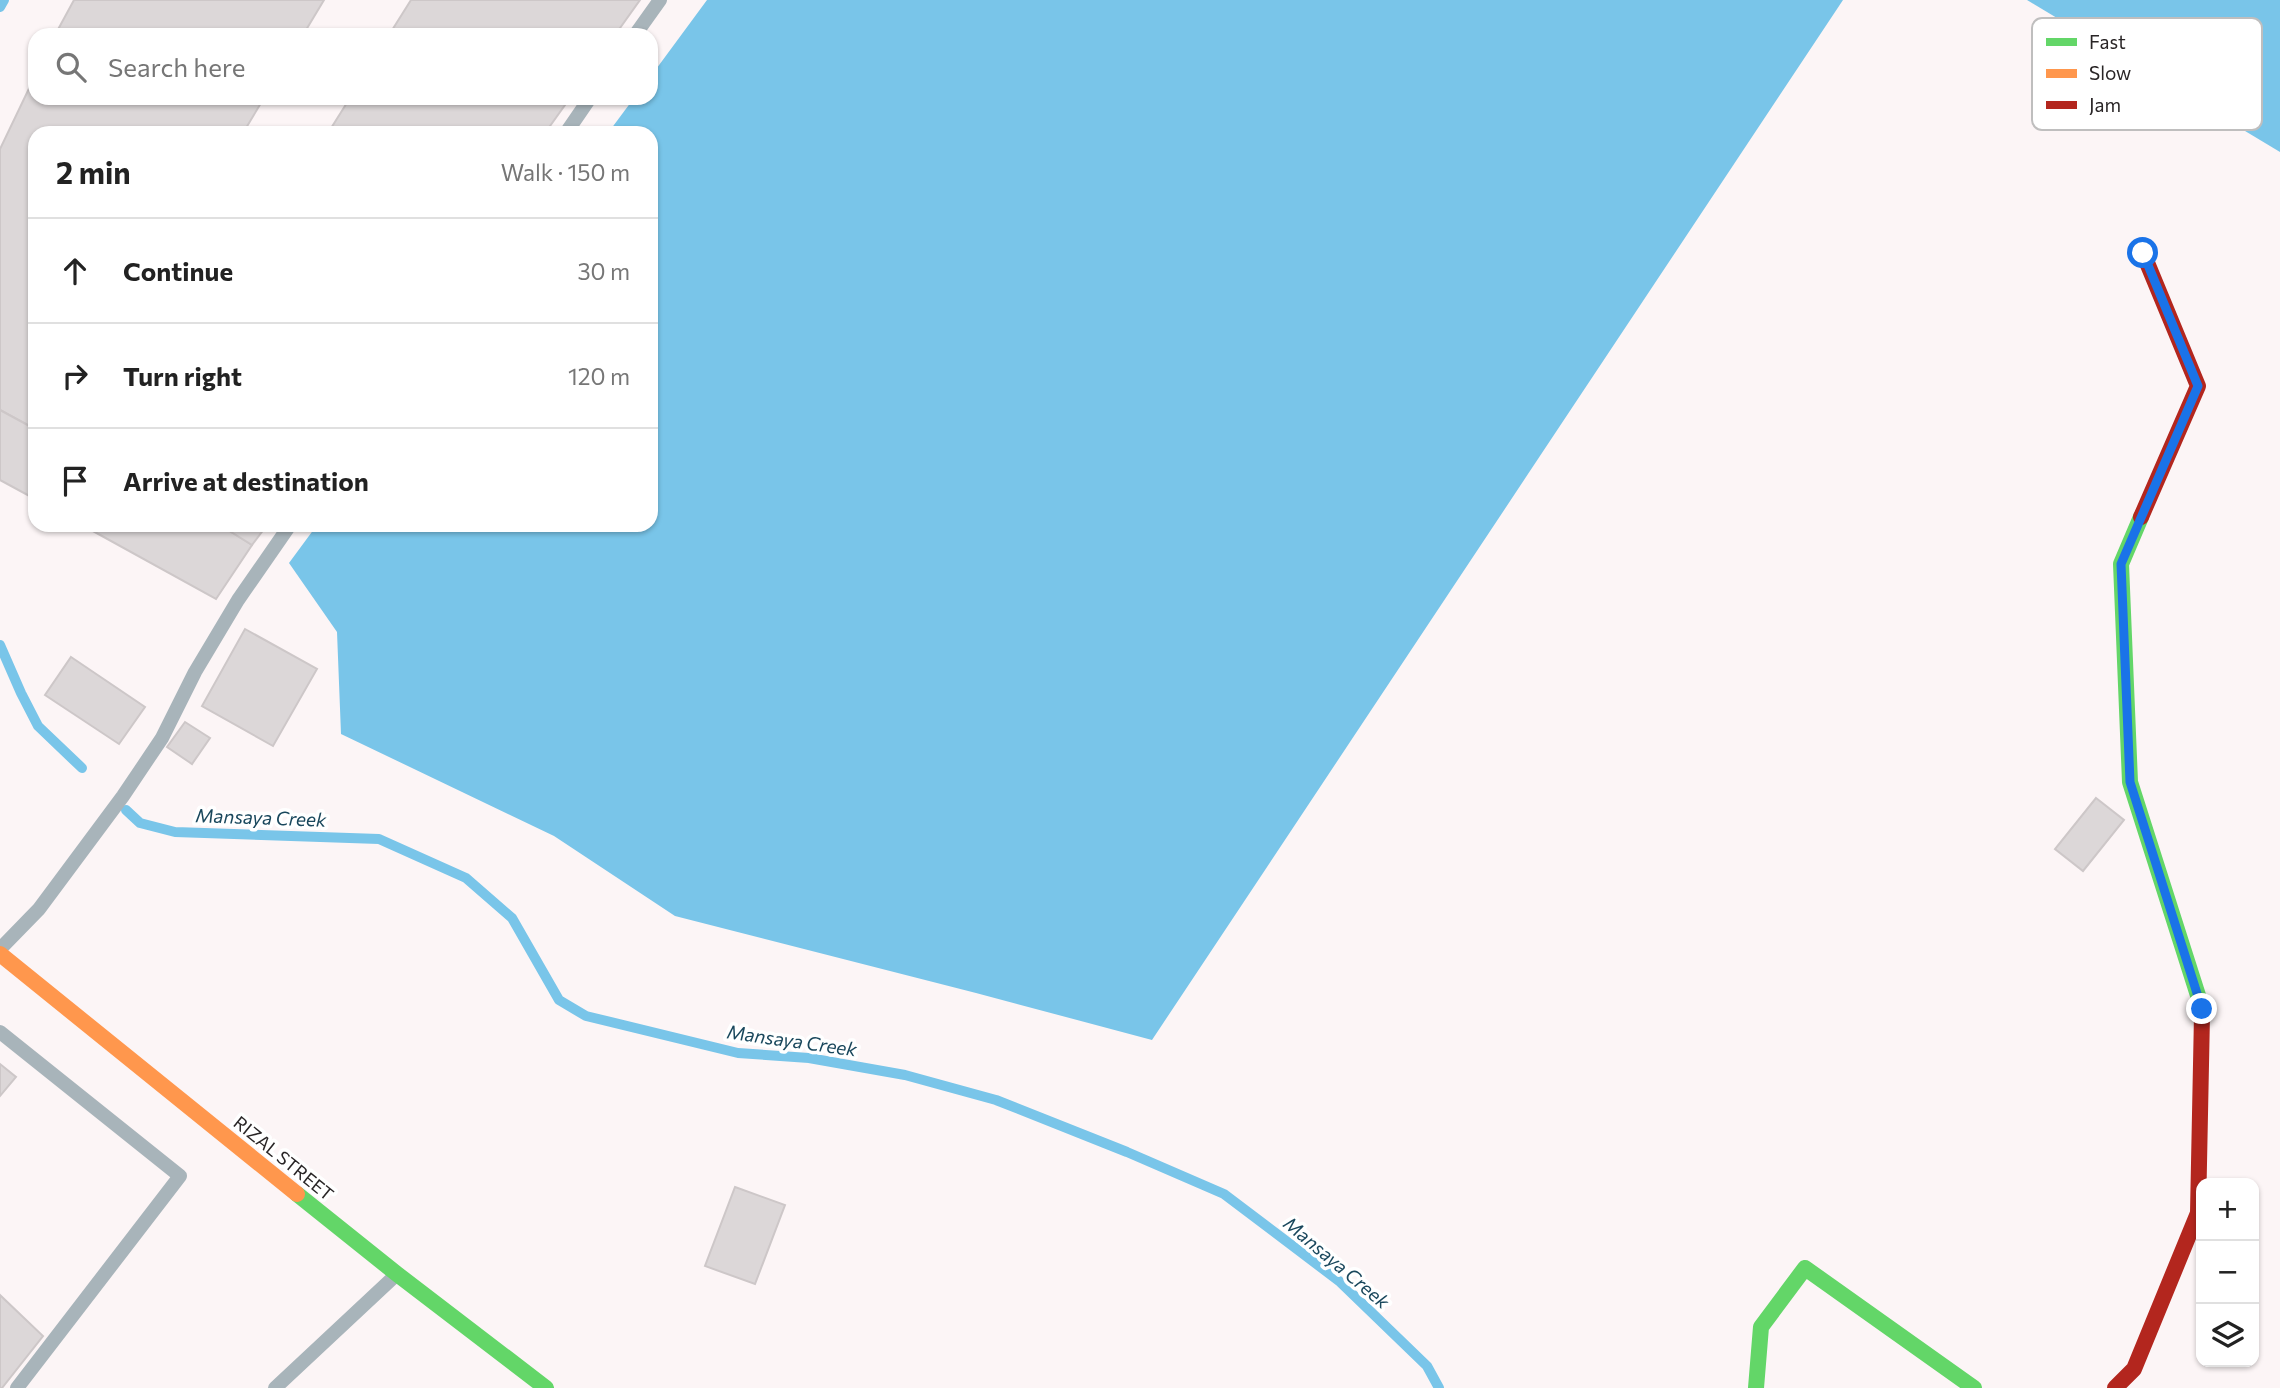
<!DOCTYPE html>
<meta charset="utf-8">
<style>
:root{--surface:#fff;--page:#f6f6f6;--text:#222;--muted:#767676;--line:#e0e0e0}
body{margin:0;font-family:Commissioner,sans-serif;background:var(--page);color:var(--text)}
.controls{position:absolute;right:21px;bottom:21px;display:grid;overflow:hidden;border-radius:14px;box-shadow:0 2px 5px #0004}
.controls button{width:63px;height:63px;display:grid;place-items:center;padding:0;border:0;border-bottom:2px solid var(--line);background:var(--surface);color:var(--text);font:35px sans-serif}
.stop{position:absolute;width:21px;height:21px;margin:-16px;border:5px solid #1a73e8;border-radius:50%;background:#fff}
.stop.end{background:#1a73e8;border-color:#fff;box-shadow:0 2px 7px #0008}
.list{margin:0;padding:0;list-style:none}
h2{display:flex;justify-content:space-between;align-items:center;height:91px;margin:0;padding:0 28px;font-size:30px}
h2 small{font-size:23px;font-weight:400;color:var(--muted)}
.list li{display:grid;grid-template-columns:46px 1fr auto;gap:21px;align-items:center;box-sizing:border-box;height:105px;padding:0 28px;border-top:2px solid var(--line)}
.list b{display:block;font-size:26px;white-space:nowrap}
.list em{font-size:23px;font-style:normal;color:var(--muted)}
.icon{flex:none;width:38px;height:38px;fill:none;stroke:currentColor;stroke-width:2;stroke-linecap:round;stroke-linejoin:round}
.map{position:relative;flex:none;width:2280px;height:1388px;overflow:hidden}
.search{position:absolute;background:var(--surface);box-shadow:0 2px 5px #0004;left:28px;top:28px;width:630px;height:77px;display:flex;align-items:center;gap:18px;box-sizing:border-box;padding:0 24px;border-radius:21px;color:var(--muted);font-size:26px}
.panel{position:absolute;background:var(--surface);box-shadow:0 2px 5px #0004;left:28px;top:126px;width:630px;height:406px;border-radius:21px}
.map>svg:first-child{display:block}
</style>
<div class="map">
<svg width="2280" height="1388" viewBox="0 0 2280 1388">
<rect width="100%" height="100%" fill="#fcf5f6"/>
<g fill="#79c5e9">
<polygon points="707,0 1843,0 1152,1040 976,993 675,916 554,836 341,734 337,632 289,563 317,525 651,525 651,133 608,133 634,98 651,98 651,76"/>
<polygon points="2027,0 2280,0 2280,152"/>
</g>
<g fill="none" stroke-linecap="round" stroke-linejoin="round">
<g stroke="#79c5e9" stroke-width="10">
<polyline points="0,7 4,0"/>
<polyline points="0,645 21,693 38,726 82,768"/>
<polyline points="126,810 140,823 175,832 379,839 466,878 512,918 559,1000 586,1016 738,1053 809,1058 905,1075 996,1100 1127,1152 1224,1194 1339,1281 1427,1366 1439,1388"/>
</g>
</g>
<g fill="#dcd7d8" stroke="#cdc7c8" stroke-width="2">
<polygon points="74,0 324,0 303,35 55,35"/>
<polygon points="411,0 640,0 615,35 389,35"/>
<polygon points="35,76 35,98 264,98 243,133 35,133 35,429 0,410 0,149"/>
<polygon points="350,98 570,98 545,133 328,133"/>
<polygon points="0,410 35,429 35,499 0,480"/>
<polygon points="82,525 220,525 252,545 216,599"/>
<polygon points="220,525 267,525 252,545"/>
<polygon points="245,629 317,669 273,746 202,706"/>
<polygon points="71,657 145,707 119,744 45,695"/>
<polygon points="185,722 210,738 192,764 167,747"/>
<polygon points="2096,798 2124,820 2083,871 2055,849"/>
<polygon points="0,1064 16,1077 0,1096"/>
<polygon points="735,1187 785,1205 755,1284 705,1266"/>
<polygon points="0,1295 43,1336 2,1388 0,1388"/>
</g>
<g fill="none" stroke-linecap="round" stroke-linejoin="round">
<g stroke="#a8b4ba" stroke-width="14">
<polyline points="635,35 660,0"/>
<polyline points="566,133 590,98"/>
<polyline points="0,949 39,909 123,796 162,738 195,672 238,600 290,525"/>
<polyline points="0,1032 180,1176 17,1388"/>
<polyline points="275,1388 396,1275"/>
</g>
<g stroke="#63d668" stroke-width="16">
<polyline points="2141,517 2121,564 2130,782 2202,1008 2202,1015"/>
<polyline points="297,1194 397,1274 546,1388"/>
<polyline points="1756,1388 1761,1327 1805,1268 1974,1388"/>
</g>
<polyline stroke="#ff974d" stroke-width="16" points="0,954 297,1194"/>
<g stroke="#b3261e" stroke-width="16">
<polyline points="2141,517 2198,386 2143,253"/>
<polyline points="2115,1388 2134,1369 2198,1213 2202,1015"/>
</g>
</g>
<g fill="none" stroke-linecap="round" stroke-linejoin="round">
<polyline stroke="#1a73e8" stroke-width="9" points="2143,253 2198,386 2121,564 2130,782 2202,1009"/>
</g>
<g text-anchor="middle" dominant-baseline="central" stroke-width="7" stroke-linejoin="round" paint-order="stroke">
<g font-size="18" fill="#292526" stroke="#fff">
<text transform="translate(284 1158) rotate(39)">RIZAL STREET</text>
</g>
<g font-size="19" font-style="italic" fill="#19475c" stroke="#fff">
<text transform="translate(261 817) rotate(2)">Mansaya Creek</text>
<text transform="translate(792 1040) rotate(8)">Mansaya Creek</text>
<text transform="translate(1337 1262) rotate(40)">Mansaya Creek</text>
</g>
</g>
<rect x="2032" y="18" width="230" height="112" rx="10" fill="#fff" stroke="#bfbebe" stroke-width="2"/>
<rect x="2046" y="38" width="31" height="8" fill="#63d668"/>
<rect x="2046" y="69" width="31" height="9" fill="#ff974d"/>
<rect x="2046" y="101" width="31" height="8" fill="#b3261e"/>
<g font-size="19" fill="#292526">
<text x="2089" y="49">Fast</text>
<text x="2089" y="80">Slow</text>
<text x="2089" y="112">Jam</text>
</g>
</svg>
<div class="controls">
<button>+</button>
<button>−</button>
<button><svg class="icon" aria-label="layers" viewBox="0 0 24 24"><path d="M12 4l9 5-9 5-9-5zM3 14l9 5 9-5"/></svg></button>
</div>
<div class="stop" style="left:2143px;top:253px"></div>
<div class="stop end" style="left:2202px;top:1009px"></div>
<div class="search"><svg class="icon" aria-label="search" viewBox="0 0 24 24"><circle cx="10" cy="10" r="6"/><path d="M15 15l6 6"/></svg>Search here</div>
<section class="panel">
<h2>2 min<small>Walk · 150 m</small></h2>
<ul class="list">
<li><svg class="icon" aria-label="ahead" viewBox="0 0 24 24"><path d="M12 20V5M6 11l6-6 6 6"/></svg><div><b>Continue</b></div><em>30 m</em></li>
<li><svg class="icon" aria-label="right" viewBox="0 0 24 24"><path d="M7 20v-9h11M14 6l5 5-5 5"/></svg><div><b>Turn right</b></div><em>120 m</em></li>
<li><svg class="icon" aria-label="arrive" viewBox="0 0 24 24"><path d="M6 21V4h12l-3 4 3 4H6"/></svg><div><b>Arrive at destination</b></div></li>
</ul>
</section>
</div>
